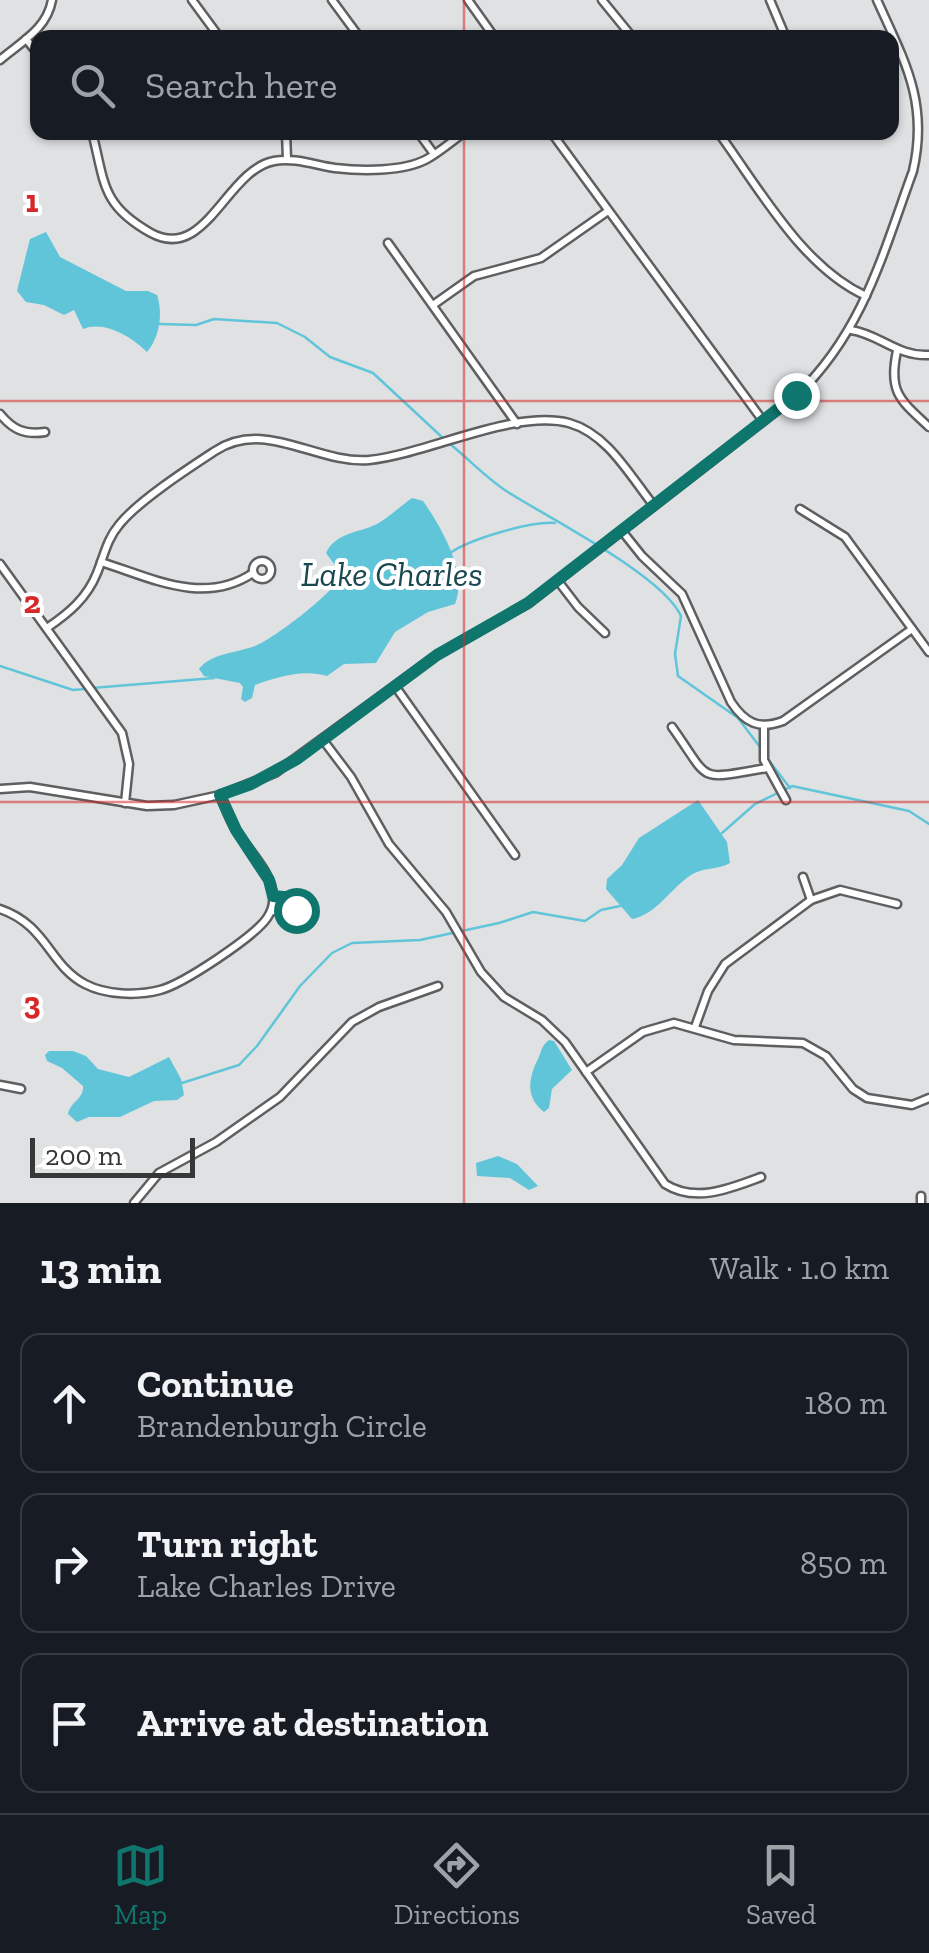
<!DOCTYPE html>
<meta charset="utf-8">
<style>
:root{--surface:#171b24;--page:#242831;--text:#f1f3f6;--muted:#9ea1a6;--line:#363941;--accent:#0f766e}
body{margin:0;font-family:"Zilla Slab",serif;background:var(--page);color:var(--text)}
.scale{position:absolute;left:30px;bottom:25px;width:165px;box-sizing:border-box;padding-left:10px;border:5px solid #363737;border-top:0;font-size:28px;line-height:35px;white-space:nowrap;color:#363737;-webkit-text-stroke:8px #fff;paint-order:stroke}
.stop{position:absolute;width:30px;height:30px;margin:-22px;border:8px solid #0f766e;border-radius:50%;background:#fff}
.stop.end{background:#0f766e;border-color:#fff;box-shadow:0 2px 10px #0008}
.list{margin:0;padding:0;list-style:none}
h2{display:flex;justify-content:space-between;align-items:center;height:130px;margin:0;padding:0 40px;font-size:42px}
h2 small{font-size:32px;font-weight:400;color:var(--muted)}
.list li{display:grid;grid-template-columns:65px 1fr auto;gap:30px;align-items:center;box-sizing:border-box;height:140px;margin:0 20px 20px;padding:0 20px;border:2px solid var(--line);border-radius:20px}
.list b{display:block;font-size:38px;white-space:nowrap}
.list p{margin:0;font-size:32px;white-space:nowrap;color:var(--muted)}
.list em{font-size:32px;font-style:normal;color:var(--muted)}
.icon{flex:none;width:55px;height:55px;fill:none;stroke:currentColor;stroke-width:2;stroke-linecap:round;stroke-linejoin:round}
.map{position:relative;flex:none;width:929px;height:1203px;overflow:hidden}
.search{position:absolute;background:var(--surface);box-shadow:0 2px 8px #0004;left:30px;right:30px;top:30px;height:110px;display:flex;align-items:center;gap:25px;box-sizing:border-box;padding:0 35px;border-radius:20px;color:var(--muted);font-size:38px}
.sheet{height:610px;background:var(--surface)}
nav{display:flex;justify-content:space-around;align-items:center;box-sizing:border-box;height:140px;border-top:2px solid var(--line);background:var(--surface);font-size:28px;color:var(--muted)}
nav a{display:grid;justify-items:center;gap:5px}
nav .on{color:var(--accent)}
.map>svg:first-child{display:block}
</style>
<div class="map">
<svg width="929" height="1203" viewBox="0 0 929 1203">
<rect width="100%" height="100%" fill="#dfe1e3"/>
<g fill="#61c5da">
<path d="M 46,232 L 60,257 L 126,291 L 148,291 L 157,295 C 163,313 160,337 147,352 C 132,337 104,320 83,329 L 74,310 L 64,315 L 44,305 L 26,302 L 17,291 L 30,239 Z"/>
<path d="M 412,498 L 423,501 C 441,527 468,572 455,604 L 428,612 L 395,632 L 376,663 L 344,664 L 327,676 C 303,669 277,677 255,685 L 252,698 L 245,702 L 241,699 L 243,687 L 240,683 L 204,676 L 199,669 C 211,653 237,653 255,646 C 275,638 330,595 340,578 L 340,572 L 326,553 C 336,532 359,533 377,524 C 389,517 401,506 412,498 Z"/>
<path d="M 698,800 L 727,842 L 730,863 C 718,870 703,867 691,875 C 671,888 656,915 632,919 L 606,889 L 607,879 L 622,865 L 639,838 Z"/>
<path d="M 549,1040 L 554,1041 L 572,1070 L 552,1089 L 549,1108 L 544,1112 C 526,1098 528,1080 537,1061 C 542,1052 540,1047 549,1040 Z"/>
<path d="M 49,1051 L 73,1051 L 86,1056 L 98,1069 L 129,1077 L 169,1057 L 181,1079 L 184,1095 L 177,1100 L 154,1101 L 120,1117 L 89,1117 L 77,1122 L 68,1114 C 70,1102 84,1099 83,1086 L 62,1068 L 47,1061 L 45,1055 Z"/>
<polygon points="498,1156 517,1164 538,1186 529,1190 510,1178 477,1176 476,1163"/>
</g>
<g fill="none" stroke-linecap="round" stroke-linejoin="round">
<g stroke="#61c5da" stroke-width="2.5">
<polyline points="159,324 196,325 214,319 277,323 305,337 330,357 373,373 444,439"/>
<path d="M 450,444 C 470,460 489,481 511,494 C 551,519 663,576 681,616 L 675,654 L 678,676 L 738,718 L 763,751"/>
<path d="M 450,553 C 470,539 531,521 555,523"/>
<polyline points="0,666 73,690 85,689"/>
<polyline points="92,688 214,678"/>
<polyline points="767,758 790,788"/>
<polyline points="722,833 755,804 792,786 909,811 929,824"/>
<polyline points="182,1083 239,1065 257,1046 300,986 332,953 352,943 420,940 499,923 533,912 585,921 601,910 620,906"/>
</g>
<g stroke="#5d5f60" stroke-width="11">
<g id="minor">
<polyline points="192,0 220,38"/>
<polyline points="332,0 360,38"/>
<polyline points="468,0 495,38"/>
<polyline points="602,0 633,38"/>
<polyline points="770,0 786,38"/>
<polyline points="26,39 38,54"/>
<path d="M 0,60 C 21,42 47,29 52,0"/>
<path d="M 92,132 C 105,183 101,205 151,233 C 206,263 226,170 274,161 C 294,157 315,165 335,168 C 361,171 403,172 427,159 C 440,152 452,141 465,132"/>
<polyline points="286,132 287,159"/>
<polyline points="418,132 434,154"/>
<polyline points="551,132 763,421"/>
<path d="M 718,132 C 759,188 802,267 866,296"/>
<polyline points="388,243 517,424"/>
<polyline points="433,305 474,276 541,258 608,211"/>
<path d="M 851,330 C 879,334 898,357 929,355"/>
<path d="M 897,351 C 888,392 900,400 929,427"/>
<path d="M 0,414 C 13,430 25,435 45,432"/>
<polyline points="800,509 845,537 929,652"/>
<path d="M 622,531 L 642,556 L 682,594 L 731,702 C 745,723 759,730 783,721 L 912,629"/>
<circle cx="262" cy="570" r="9"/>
<path d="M 101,562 C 152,578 204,606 253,573"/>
<polyline points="0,564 122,733 129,764 125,803"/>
<polyline points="558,581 578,607 605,633"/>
<path d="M 47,628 C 69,613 87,598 97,573 C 104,556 107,539 119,525 C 138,501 189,468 215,451 C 265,418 316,464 369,460 C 428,454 513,409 569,423 C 608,434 630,476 654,506"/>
<polyline points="395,686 515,855"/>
<path d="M 672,727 C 712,783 695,780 767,768"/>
<polyline points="764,727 764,760 786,800"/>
<path d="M 323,740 L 351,777 L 389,844 L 446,912 L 481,972 L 504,997 L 542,1020 L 565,1042 L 665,1184 C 695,1203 729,1189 761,1177"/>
<path d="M 0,789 L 30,787 L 147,806 L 174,805 L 220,795 L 275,773 L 437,655 L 529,603 L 797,395 C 863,332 883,253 913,171 C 929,102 904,60 877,0"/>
<polyline points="803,877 811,900"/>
<path d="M 0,909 C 47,925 49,965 85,984 C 106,995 137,996 160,990 C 183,984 254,937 267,918 C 271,912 274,904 273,896 C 272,872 248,850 236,830 C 229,819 225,807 220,795"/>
<polyline points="271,911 292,912 298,907 295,898 273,896"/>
<polyline points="695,1027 708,991 725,964 811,900 840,890 897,904"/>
<polyline points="586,1072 643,1032 674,1023 734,1040 803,1043 826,1056 853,1089 867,1098 912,1105 929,1098"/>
<polyline points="0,1085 21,1089"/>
<polyline points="921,1196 921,1203"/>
<polyline points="134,1203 159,1173 216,1142 280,1097 352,1022 379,1007 438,986"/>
</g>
</g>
<use href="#minor" stroke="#fff" stroke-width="6"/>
</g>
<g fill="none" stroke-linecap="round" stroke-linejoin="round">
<polyline stroke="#0f766e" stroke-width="12" points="296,910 298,902 294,898 273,896 269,880 236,830 220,795 251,784 297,759 437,655 528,603 796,395"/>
</g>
<path fill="none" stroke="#d62828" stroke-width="2.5" stroke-opacity="0.55" d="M 464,0 L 464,38M 464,132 L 464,1203M 0,401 L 929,401M 0,802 L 929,802"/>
<g text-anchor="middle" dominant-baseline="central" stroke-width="8" stroke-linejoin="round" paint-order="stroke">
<g font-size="35" font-style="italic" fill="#1a4851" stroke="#fff">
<text x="392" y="574">Lake Charles</text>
</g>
</g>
<g font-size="32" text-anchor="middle" font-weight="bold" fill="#d62828" stroke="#fff" stroke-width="8" stroke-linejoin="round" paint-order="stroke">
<text x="32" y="212">1</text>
<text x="32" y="613">2</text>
<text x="32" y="1014">3</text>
</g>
</svg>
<div class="scale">200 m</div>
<div class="stop" style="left:296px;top:910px"></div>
<div class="stop end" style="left:796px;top:395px"></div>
<div class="search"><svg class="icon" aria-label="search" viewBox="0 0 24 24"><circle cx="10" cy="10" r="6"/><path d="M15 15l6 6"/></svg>Search here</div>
</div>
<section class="sheet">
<h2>13 min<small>Walk · 1.0 km</small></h2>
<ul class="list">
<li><svg class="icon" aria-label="ahead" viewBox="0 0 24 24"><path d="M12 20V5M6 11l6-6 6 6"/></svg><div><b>Continue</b><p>Brandenburgh Circle</p></div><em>180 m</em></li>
<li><svg class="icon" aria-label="right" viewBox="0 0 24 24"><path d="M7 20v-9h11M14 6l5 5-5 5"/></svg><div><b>Turn right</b><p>Lake Charles Drive</p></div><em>850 m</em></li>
<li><svg class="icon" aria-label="arrive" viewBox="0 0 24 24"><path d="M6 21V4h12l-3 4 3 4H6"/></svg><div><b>Arrive at destination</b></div></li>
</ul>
</section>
<nav>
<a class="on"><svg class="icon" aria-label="map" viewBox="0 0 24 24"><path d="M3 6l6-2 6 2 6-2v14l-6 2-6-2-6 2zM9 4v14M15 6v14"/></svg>Map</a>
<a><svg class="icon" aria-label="directions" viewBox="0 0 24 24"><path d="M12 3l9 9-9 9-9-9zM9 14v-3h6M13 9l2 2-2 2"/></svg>Directions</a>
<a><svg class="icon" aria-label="saved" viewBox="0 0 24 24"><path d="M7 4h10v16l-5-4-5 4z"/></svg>Saved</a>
</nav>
